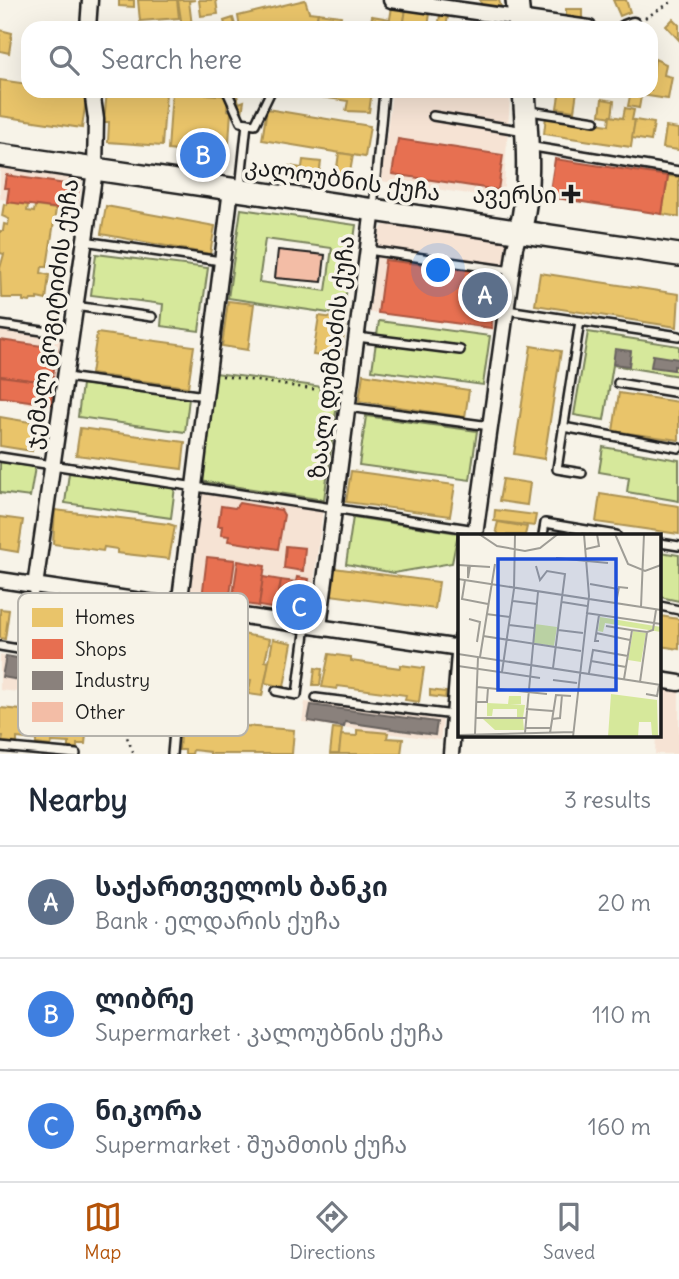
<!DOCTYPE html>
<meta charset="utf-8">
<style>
:root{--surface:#fff;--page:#f2f2f3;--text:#1f2937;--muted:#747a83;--line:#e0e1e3;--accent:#b45309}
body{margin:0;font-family:Delius,"Noto Sans Georgian",sans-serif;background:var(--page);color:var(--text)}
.you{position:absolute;left:439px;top:271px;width:24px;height:24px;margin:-18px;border:5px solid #fff;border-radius:50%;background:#1a73e8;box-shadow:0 0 0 10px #1a73e833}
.badge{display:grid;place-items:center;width:46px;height:46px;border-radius:50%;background:var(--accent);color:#fff;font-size:23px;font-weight:700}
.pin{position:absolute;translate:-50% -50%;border:4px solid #fff;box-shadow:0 2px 7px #0006}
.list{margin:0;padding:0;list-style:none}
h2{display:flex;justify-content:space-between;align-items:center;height:91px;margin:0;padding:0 28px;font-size:30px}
h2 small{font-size:23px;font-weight:400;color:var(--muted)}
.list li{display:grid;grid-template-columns:46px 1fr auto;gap:21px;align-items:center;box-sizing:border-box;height:112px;padding:0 28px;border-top:2px solid var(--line)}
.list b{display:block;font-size:26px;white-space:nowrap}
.list p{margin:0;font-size:23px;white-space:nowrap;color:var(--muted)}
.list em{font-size:23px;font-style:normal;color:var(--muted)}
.icon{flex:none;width:38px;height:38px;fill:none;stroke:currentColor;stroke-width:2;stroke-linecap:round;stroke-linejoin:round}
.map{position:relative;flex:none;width:679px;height:754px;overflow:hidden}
.search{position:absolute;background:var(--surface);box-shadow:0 7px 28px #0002;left:21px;right:21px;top:21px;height:77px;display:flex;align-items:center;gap:18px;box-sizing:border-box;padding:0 24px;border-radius:21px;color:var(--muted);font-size:26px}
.sheet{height:427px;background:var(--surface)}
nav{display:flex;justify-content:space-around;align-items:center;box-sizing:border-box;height:98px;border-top:2px solid var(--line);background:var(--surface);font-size:19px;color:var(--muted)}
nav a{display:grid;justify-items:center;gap:4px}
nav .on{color:var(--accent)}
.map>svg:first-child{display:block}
</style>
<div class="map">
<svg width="679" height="754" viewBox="0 0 679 754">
<rect width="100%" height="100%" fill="#f7f3e8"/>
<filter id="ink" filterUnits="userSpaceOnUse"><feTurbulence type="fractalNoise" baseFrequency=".0143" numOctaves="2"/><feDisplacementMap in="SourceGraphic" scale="14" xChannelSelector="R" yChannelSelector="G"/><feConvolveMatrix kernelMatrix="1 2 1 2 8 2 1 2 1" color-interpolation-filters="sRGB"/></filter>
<g filter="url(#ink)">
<g fill="#f6e3d4">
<polygon points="392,91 446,91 510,98 503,199 381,181"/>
<polygon points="0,166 79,177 82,181 78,211 0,199"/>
<polygon points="385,224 507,242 509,250 496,330 367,312 380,230"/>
<polygon points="0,327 64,337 55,408 0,399"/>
<polygon points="200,481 324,500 310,615 307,618 189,600 187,587"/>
<polygon points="0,655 116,673 109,702 0,690"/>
<polygon points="660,689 679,692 679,754 655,754 656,735 660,735"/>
<polygon points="305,702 443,720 440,740 302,722"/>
</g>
<g fill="#d6e89b" stroke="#79825c" stroke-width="2" fill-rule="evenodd">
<path d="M 241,209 L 356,225 L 343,315 L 228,298 ZM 265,239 L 332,248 L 326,291 L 259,282 Z"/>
<polygon points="96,254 208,268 199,331 161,326 163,304 91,295"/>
<polygon points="379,321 490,336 483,385 372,370"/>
<polygon points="588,332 679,346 679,376 613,365 604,420 574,415"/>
<polygon points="215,373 339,389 324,500 200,481"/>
<polygon points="82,384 189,398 185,432 78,417"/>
<polygon points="366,416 477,431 470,480 359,465"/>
<polygon points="603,447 679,460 679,501 627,492 629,477 599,472"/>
<polygon points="0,462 35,467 30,497 0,493"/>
<polygon points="69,473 175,487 171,518 65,503"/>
<polygon points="353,517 458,533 452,563 394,573 346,564"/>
<polygon points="660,552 679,555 679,601 660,597"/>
</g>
<g fill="#e9c46a" stroke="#ac9253" stroke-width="2">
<polygon points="119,0 134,0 134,7 119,6"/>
<polygon points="138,0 177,0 179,18 140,21"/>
<polygon points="178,0 195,0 189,1 192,26 182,27"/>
<polygon points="199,0 216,0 218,14 201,16"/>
<polygon points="305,0 309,12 318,13 315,28 240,28 238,16"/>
<polygon points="480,0 499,0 501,7 507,8 508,13 483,11"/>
<polygon points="613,0 626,0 630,12 620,16"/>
<polygon points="392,7 406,9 403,28 370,28 372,16 390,19"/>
<polygon points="406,9 430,13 428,28 403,28"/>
<polygon points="566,9 582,9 582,20 566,19"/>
<polygon points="318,13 341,16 339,28 315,28"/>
<polygon points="440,15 448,16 446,28 438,28"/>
<polygon points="233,18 236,28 226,28 224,21"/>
<polygon points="673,19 679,25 679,40 666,26"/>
<polygon points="0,30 12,33 9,53 0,51"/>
<polygon points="655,59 666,64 664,75 672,77 668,99 641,95 642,91 651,91 651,73 653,73"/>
<polygon points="0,80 28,84 28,91 87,92 82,128 0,116"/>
<polygon points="107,91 166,93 162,146 108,142 109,122 104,122"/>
<polygon points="172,91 228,96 227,110 231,111 228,159 198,156 198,153 168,150"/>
<polygon points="230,91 236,91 239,103 244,101 242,113 240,115"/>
<polygon points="281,91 372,91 369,112 346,111 348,101"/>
<polygon points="552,91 577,91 574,111 557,108 559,95 552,93"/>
<polygon points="631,91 642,91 639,108 628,106"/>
<polygon points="602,99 614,101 612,117 600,115"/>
<polygon points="625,108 634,110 632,120 635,120 631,147 544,134 546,116 609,125 610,116 623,118"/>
<polygon points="267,109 370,126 365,157 262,140"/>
<polygon points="635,120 654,123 651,141 632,138"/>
<polygon points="666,127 679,129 679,150 663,148"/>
<polygon points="339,153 353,155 348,184 335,182"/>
<polygon points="303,160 321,162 319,176 301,174"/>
<polygon points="289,166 302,168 301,174 288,173"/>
<polygon points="668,176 679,177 679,217 662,214"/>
<polygon points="8,202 28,205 27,211 34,212 35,206 56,209 47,267 42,267 41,273 49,275 46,300 37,298 37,300 31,300 30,302 23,301 23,298 3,298 1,295 0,268 4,254 0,253 0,231 3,231 4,224 8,225 9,219 2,216 4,204 7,205"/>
<polygon points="106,206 215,226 210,254 101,234"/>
<polygon points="540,273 679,294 677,327 535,305"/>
<polygon points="228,301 254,304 248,350 222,346"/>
<polygon points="319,316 341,319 340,326 345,327 340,359 313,355"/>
<polygon points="97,333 194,346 188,387 91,374"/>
<polygon points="531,346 561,351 544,459 514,454"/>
<polygon points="363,374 469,390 465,417 359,401"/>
<polygon points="619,393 679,402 679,440 613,431"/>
<polygon points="0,417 36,423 32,451 0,446"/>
<polygon points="80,428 185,442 182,469 76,455"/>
<polygon points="351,471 455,485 450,516 346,502"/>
<polygon points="503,479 530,483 527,505 499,501"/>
<polygon points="600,494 679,506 679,534 596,522"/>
<polygon points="55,510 169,524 175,526 169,559 117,553 117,549 104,547 103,551 53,544"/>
<polygon points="495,510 536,515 534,526 494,521"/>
<polygon points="0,517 23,520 18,552 0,549"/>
<polygon points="498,522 527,527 525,535 499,535 496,530"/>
<polygon points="334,568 439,582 435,609 330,595"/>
<polygon points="0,609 9,610 5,639 0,638"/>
<polygon points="660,616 679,619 679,649 660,646"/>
<polygon points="221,630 270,639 265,661 269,662 262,696 248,694 251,680 208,672 213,649 218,650"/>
<polygon points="273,639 292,643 284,687 265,683"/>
<polygon points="329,654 351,657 351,661 400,668 400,665 424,668 419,702 405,700 406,695 338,686 337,689 322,687"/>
<polygon points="315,668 322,669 320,685 313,685"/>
<polygon points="430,690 446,692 445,698 430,696"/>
<polygon points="0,708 88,716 85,744 77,744 77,748 69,748 69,743 52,742 51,746 36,744 36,740 17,738 17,743 2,742 3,736 0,736"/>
<polygon points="181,721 294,730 292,754 210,754 210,752 193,750 192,754 185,754 185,750 179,750"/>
<polygon points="333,728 342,729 339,754 330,754"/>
<polygon points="357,730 388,733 387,738 403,739 401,754 339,754 341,735 357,736"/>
</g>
<g fill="#e76f51" stroke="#aa5641" stroke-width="2">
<polygon points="398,139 503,155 498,190 392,174"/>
<polygon points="555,159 668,176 662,214 549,197"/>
<polygon points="6,175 79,186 75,211 7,202 9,188 4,188"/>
<polygon points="385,260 490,273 492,328 378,313"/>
<polygon points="0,340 57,348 52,383 0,376"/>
<polygon points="0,376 54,383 51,404 0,397"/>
<polygon points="239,503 281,510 284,515 278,549 228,541 229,536 221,535 222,526 218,526 221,506 235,508"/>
<polygon points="286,546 305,548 303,571 284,568"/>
<polygon points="207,557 235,560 229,602 202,598"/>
<polygon points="238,561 265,566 259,606 232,602"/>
<polygon points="263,577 281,580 277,609 259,606"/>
<polygon points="297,577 309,579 304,615 276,611 281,580 296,582"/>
</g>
<g fill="#8a817c" stroke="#69635f" stroke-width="2">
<polygon points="615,349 631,351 629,366 613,364"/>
<polygon points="653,355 679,359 679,367 674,366 674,370 651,367"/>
<polygon points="6,656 64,666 60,687 2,677"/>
<polygon points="311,705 437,722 435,735 345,722 344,727 308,721"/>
</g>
<polygon fill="#f3bda6" stroke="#1c1c1c" stroke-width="2" points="278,250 325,255 322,282 275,278"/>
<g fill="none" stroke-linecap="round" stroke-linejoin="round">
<g stroke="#1c1c1c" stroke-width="12">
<g id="lane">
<polyline points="227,91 241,122 255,124 271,91"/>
<polyline points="530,111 595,121"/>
<polyline points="433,116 525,131"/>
<polyline points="528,146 679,171"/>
<polyline points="240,189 247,123"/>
<polyline points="373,209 384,91"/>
<polyline points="84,241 221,261"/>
<polyline points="368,250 512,271"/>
<polyline points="75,306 152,317"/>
<polyline points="507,310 679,336"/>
<polyline points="580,321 557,469 582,473"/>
<polyline points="0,325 71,335"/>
<polyline points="357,337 460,350"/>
<polyline points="66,377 205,396"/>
<polyline points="618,383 679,393"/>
<polyline points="348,407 490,426"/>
<polyline points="563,427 679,448"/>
<polyline points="0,457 476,530"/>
<polyline points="543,535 545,523 616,535"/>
<polyline points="660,543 679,546"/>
<polyline points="660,606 679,610"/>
<polyline points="0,646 243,686"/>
<polyline points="24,650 35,586"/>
<polyline points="276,691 297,695 306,625"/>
<polyline points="316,698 454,715"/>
<polyline points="0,747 76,754"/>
<polyline points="172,754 179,674 179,607"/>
</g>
</g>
<g stroke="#1c1c1c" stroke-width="19">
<g id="street">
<polyline points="391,0 589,28"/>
<polyline points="88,28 90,0"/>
<polyline points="625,28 633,25"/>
<polyline points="475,535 515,247 520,231"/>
<polyline points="0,580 460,648"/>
<polyline points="35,586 95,170 96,119 92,91"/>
<polyline points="179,607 231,189"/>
<polyline points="319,627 373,209"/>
<polyline points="660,680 679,683"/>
<polyline points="451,754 460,641"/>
</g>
</g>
<g stroke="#1c1c1c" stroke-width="26">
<g id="secondary">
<polyline points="517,0 520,28"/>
<polyline points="0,155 679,255"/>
<path d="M 520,231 C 532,186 527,137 524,91"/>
</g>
</g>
<g stroke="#1c1c1c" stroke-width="2.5" stroke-dasharray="2 5" stroke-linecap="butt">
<polyline points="645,18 675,0"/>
<polyline points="222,376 333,392"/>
<polyline points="119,718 134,754"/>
</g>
<use href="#lane" stroke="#f7f3e8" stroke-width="7"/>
<use href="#street" stroke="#f7f3e8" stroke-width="14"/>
<use href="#secondary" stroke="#f7f3e8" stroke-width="21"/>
</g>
</g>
<path fill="#1c1c1c" stroke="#f7f3e8" stroke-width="2.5" d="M567.5 183.5h7v7h7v7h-7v7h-7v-7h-7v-7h7z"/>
<g text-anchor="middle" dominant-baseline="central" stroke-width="7" stroke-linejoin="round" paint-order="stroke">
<g font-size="23" fill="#1c1c1c" stroke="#f7f3e8">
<text transform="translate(343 179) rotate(8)">კალოუბნის ქუჩა</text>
<text transform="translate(51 314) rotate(-82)">ჯემალ გოგიტიძის ქუჩა</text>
<text transform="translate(331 357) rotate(-83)">ზაალ დუმბაძის ქუჩა</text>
</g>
<g font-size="23" fill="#1c1c1c" stroke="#f7f3e8" text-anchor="end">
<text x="557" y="194">ავერსი</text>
</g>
</g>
<g transform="translate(458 534)">
<rect width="203" height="203" fill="#f7f3e8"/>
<path d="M 142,83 L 203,93 L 203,98 L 147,89 L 145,98 L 140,97 ZM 77,90 L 99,93 L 96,112 L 75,109 ZM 175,97 L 188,99 L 183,128 L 170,126 ZM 153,160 L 199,166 L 200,202 L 194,201 L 193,188 L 181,188 L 180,203 L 150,203 ZM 51,162 L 63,162 L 63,170 L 52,170 L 67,171 L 65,183 L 59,183 L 59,175 L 35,175 L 34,182 L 29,182 L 29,169 L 50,170 ZM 25,185 L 65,185 L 66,196 L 37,196 Z" fill="#d6e89b"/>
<path fill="none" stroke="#9f9d96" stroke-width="2" d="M 21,0 L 39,12 L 67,17 L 82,14 L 100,0M 157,0 L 170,30 L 187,37 L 203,31M 128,15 L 141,12 L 139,0M 98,24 L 150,29M 0,31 L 32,33M 10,32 L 10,44 L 12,32M 78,32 L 82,46 L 89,37 L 107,40 L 95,134M 0,45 L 203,76M 7,46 L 4,65 L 30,70M 132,50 L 160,55M 55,67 L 79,70M 104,68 L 129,72M 158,69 L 161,53 L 170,54M 183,73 L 186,0M 128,79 L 203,90M 28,80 L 52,83M 141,81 L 137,107 L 141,107M 11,85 L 22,88 L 19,108M 51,91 L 76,94M 148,92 L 173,96M 100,96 L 125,99M 138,99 L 172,106M 25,102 L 123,117M 0,120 L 203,151M 22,123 L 37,30M 133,127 L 168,133M 0,132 L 82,144M 44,138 L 56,55 L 57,0M 131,139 L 135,116 L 170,122M 166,145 L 174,96 L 189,98M 95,146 L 119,149M 182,148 L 189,98 L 195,96 L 198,76M 19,153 L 89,160M 188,160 L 199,162 L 201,151M 18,168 L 29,168 L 30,154M 68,175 L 95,177M 18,184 L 68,184M 94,185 L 102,184 L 104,161M 68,194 L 93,194M 67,199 L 80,58M 92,199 L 98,161 L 113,162M 17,200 L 20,123M 0,201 L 115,198M 115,203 L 131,62 L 126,0"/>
<path fill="#1d4ed8" fill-opacity="0.15" stroke="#1d4ed8" stroke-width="3.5" d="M 40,25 L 158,25 L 158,156 L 40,156 Z"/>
<rect width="203" height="203" fill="none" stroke="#1c1c1c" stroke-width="3.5"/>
</g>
<rect x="18" y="593" width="230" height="143" rx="10" fill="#f7f3e8" stroke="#b5b2ab" stroke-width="2"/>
<rect x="32" y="608" width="31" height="19" fill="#e9c46a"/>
<rect x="32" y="639" width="31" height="20" fill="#e76f51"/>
<rect x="32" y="671" width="31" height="19" fill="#8a817c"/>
<rect x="32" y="702" width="31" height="20" fill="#f3bda6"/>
<g font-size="19" fill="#1c1c1c">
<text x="75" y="624">Homes</text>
<text x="75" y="656">Shops</text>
<text x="75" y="687">Industry</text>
<text x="75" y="719">Other</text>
</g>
</svg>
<div class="you"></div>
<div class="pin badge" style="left:485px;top:295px;background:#5c6f8a">A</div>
<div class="pin badge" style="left:203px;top:155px;background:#3f7fe0">B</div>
<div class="pin badge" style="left:299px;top:607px;background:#3f7fe0">C</div>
<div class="search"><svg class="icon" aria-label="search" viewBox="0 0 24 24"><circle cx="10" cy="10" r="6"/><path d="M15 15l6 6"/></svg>Search here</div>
</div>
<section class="sheet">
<h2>Nearby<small>3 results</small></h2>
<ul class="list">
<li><span class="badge" style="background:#5c6f8a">A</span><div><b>საქართველოს ბანკი</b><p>Bank · ელდარის ქუჩა</p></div><em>20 m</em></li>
<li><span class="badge" style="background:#3f7fe0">B</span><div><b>ლიბრე</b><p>Supermarket · კალოუბნის ქუჩა</p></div><em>110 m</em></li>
<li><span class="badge" style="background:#3f7fe0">C</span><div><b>ნიკორა</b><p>Supermarket · შუამთის ქუჩა</p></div><em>160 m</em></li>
</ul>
</section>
<nav>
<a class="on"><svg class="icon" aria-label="map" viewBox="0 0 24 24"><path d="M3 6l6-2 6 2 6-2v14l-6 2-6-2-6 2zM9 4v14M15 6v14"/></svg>Map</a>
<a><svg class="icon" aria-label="directions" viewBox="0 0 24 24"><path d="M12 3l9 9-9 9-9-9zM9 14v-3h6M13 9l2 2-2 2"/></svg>Directions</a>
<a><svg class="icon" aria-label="saved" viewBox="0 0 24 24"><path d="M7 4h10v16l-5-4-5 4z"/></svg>Saved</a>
</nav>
